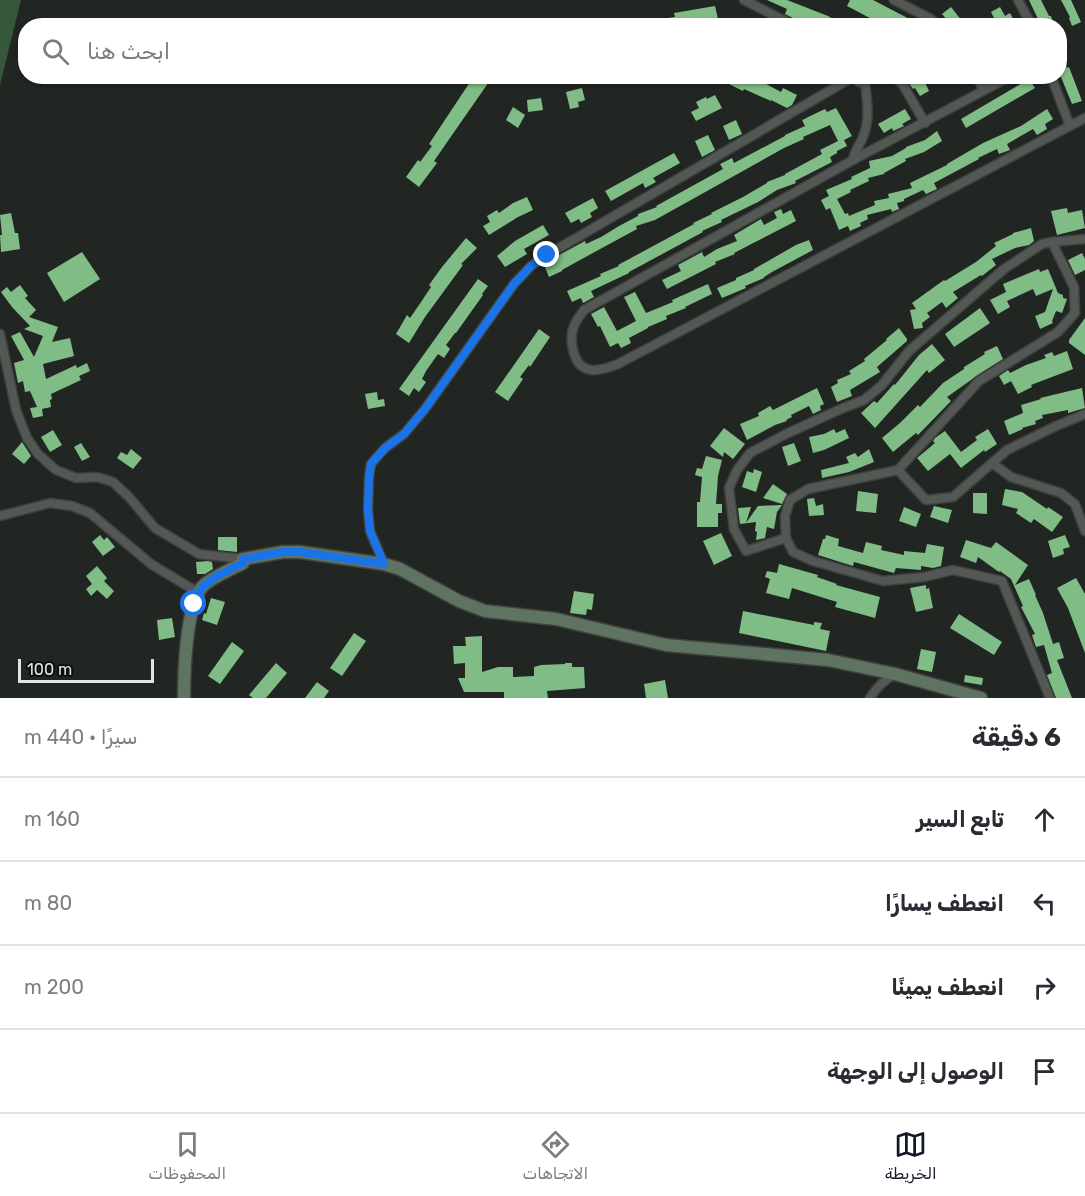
<!DOCTYPE html>
<html lang="ar">
<meta charset="utf-8">
<style>
:root{--surface:#fff;--page:#f7f7f7;--text:#2b2b33;--muted:#7c7c81;--line:#e1e1e2;--accent:#111827}
body{margin:0;font-family:Rubik,Cairo,sans-serif;background:var(--page);color:var(--text);direction:rtl}
.scale{position:absolute;left:18px;bottom:15px;width:136px;box-sizing:border-box;padding-left:6px;border:3px solid #e1e4e1;border-top:0;font-size:16px;line-height:21px;white-space:nowrap;color:#e1e4e1;-webkit-text-stroke:4px #0d0f0d;paint-order:stroke}
.stop{position:absolute;width:18px;height:18px;margin:-14px;border:4px solid #1a73e8;border-radius:50%;background:#fff}
.stop.end{background:#1a73e8;border-color:#fff;box-shadow:0 2px 6px #0008}
.list{margin:0;padding:0;list-style:none}
h2{display:flex;justify-content:space-between;align-items:center;height:78px;margin:0;padding:0 24px;font-size:26px}
h2 small{font-size:20px;font-weight:400;color:var(--muted)}
.list li{display:grid;grid-template-columns:39px 1fr auto;gap:18px;align-items:center;box-sizing:border-box;height:84px;padding:0 24px;border-top:2px solid var(--line)}
.list b{display:block;font-size:22px;white-space:nowrap}
.list em{font-size:20px;font-style:normal;color:var(--muted)}
.icon{flex:none;width:33px;height:33px;fill:none;stroke:currentColor;stroke-width:2;stroke-linecap:round;stroke-linejoin:round}
.map{position:relative;flex:none;width:1085px;height:698px;overflow:hidden;direction:ltr}
.search{position:absolute;background:var(--surface);box-shadow:0 2px 4px #0004;left:18px;right:18px;top:18px;height:66px;display:flex;align-items:center;gap:15px;box-sizing:border-box;padding:0 21px;border-radius:24px;color:var(--muted);font-size:22px}
.sheet{height:414px;background:var(--surface)}
nav{display:flex;justify-content:space-around;align-items:center;box-sizing:border-box;height:84px;border-top:2px solid var(--line);background:var(--surface);font-size:16px;color:var(--muted)}
nav a{display:grid;justify-items:center;gap:3px}
nav .on{color:var(--accent)}
.map>svg:first-child{display:block}
</style>
<div class="map">
<svg width="1085" height="698" viewBox="0 0 1085 698">
<rect width="100%" height="100%" fill="#222622"/>
<polygon fill="#365739" points="0,0 21,0 0,85"/>
<g fill="#80bc85">
<polygon points="767,0 787,0 828,16 846,26 820,26 804,20 803,23 785,14 787,9"/>
<polygon points="850,0 873,0 923,26 885,26 847,6"/>
<polygon points="1029,0 1041,0 1049,16 1051,16 1054,26 1038,26 1036,19 1038,19"/>
<polygon points="1061,0 1071,0 1081,22 1072,26 1069,18 1070,17"/>
<polygon points="715,6 718,19 691,26 647,26 647,21 675,17 674,13"/>
<polygon points="951,7 966,26 952,26 942,14"/>
<polygon points="1000,7 1005,16 1010,13 1017,26 998,26 991,12"/>
<polygon points="1061,48 1067,68 1069,67 1082,101 1072,104 1061,77 1059,77 1059,49"/>
<polygon points="474,76 493,76 434,161 437,163 419,187 406,177 418,160 420,162 432,146 429,144"/>
<polygon points="733,76 751,76 781,92 783,88 797,95 792,105 787,108 771,100 771,101 744,89 743,91 729,84"/>
<polygon points="908,76 922,76 929,91 920,96 915,88 913,89 905,78"/>
<polygon points="1029,79 1035,88 966,128 961,119"/>
<polygon points="582,88 585,100 578,102 579,107 570,109 566,92"/>
<polygon points="715,95 722,108 696,121 691,112 699,108 696,102 706,97 707,99"/>
<polygon points="541,98 543,110 528,112 527,100"/>
<polygon points="513,107 525,115 518,128 506,120"/>
<polygon points="836,108 852,136 844,140 847,146 837,151 837,153 830,157 832,162 795,181 796,183 777,190 758,202 721,220 722,222 702,231 703,232 629,272 629,273 591,291 594,297 585,302 583,303 581,298 572,302 567,291 601,276 600,274 619,266 618,265 694,224 693,223 712,214 711,213 743,197 767,183 767,182 785,175 785,174 822,154 820,150 838,141 830,125 803,137 804,139 784,148 655,220 636,226 637,229 580,260 562,270 562,271 549,277 544,265 550,260 585,241 586,244 601,237 619,226 638,216 638,214 657,207 656,206 723,169 720,164 732,158 734,163 785,136 785,135 805,126 802,120 807,118 806,118 825,109 827,112"/>
<polygon points="905,109 911,119 902,124 904,126 893,131 892,128 884,133 878,124"/>
<polygon points="1047,109 1053,119 1045,124 1047,129 1037,135 1033,129 1007,144 1010,150 999,154 997,149 978,158 979,159 934,183 937,189 926,194 923,190 904,199 904,201 897,203 899,209 894,211 892,212 891,209 867,215 868,219 860,223 861,226 850,231 848,226 839,230 830,208 826,210 821,200 829,196 826,190 852,179 851,177 870,168 869,161 892,156 906,148 906,147 925,140 937,131 942,141 924,152 905,159 906,161 884,173 884,174 868,178 869,181 850,190 851,192 837,199 845,214 848,213 849,216 875,205 874,201 889,198 888,194 912,188 910,183 947,165 947,164 983,143 1021,126"/>
<polygon points="736,120 742,134 729,140 723,126"/>
<polygon points="708,135 715,150 702,157 695,141"/>
<polygon points="674,153 680,163 653,178 656,182 645,188 643,183 611,201 605,191"/>
<polygon points="527,197 533,210 518,217 489,235 483,226 490,222 487,216 497,210 499,213 513,203"/>
<polygon points="593,198 598,208 590,213 592,217 581,223 579,219 571,223 565,213"/>
<polygon points="1067,208 1068,213 1082,210 1085,228 1057,235 1051,211"/>
<polygon points="781,209 783,214 791,210 796,221 734,253 735,254 715,262 716,264 667,289 662,280 681,271 678,265 702,252 704,257 717,249 737,241 734,235 761,219 764,225 777,218 774,212"/>
<polygon points="11,213 15,233 18,233 20,249 1,252 0,235 2,235 0,215"/>
<polygon points="543,225 549,235 524,249 527,254 505,267 497,256 515,241"/>
<polygon points="1031,228 1034,241 1029,245 1015,248 992,259 996,265 982,276 981,275 953,292 958,298 946,308 942,302 927,313 930,317 922,323 923,328 914,329 910,310 916,309 912,303 944,280 945,281 976,262 996,246 994,243 1013,234 1013,233"/>
<polygon points="466,238 477,248 461,264 463,265 425,317 409,343 396,334 407,315 410,318 419,305 431,287 429,285 442,267"/>
<polygon points="809,240 813,250 772,272 764,277 764,278 745,286 746,288 722,298 717,288 736,280 736,278 754,270 754,269 796,245"/>
<polygon points="82,252 100,279 64,302 47,273"/>
<polygon points="1082,253 1085,259 1085,270 1075,275 1068,260"/>
<polygon points="1039,269 1040,272 1048,269 1058,293 1063,295 1063,298 1067,299 1062,313 1056,311 1052,321 1053,323 1040,329 1035,316 1045,312 1053,289 1036,296 1033,289 1007,301 1010,307 998,314 990,300 1006,292 1003,284"/>
<polygon points="478,279 488,286 482,294 483,295 456,333 455,333 446,345 450,349 444,358 438,354 426,371 422,379 426,382 419,392 414,388 409,396 399,389"/>
<polygon points="708,284 712,294 685,307 686,308 666,316 667,319 648,327 648,328 629,338 631,343 621,348 618,343 610,347 600,326 598,327 591,314 604,307 617,331 636,321 624,297 635,292 646,313 673,302 672,300"/>
<polygon points="20,285 28,296 25,298 36,310 29,317 58,327 52,342 70,338 74,356 43,364 46,379 76,365 77,368 87,363 90,371 79,376 81,380 51,394 52,399 50,400 51,407 42,409 43,416 33,418 30,408 37,407 30,391 25,392 23,381 18,383 14,363 24,360 11,336 20,332 34,357 43,336 24,329 30,326 12,307 1,292 7,287 11,292"/>
<polygon points="980,308 990,323 954,347 945,334"/>
<polygon points="1085,318 1085,355 1069,343 1069,340"/>
<polygon points="899,328 907,339 907,341 877,367 880,372 850,390 852,396 837,402 831,387 838,383 837,380 851,374 849,371 865,361 864,359 887,340 886,339"/>
<polygon points="539,329 550,337 530,367 529,365 520,377 523,379 508,401 495,392"/>
<polygon points="932,344 945,360 929,373 927,370 875,428 861,413 874,401 877,403 894,384 895,385 919,355"/>
<polygon points="997,346 1003,359 976,376 971,380 947,397 951,401 918,435 916,433 893,452 882,438 900,423 918,405 920,407 943,383 964,369 964,367 985,354 984,352"/>
<polygon points="1067,351 1073,369 1031,385 1032,387 1018,394 1011,381 1004,385 999,376 1008,370 1010,373 1026,365 1046,358 1044,355 1052,352 1054,356"/>
<polygon points="817,388 824,404 820,406 821,410 813,414 809,406 791,415 792,417 786,420 787,421 775,425 747,440 740,424 759,416 758,413 770,406 773,410"/>
<polygon points="1082,388 1085,408 1068,413 1068,410 1042,415 1043,418 1035,421 1036,424 1022,428 1023,429 1009,435 1004,421 1023,413 1021,405 1041,399 1040,398"/>
<polygon points="377,392 378,400 384,399 385,406 368,409 365,394"/>
<polygon points="724,428 745,444 733,459 724,452 723,457 710,446"/>
<polygon points="834,429 836,433 845,429 849,438 824,450 813,453 809,437 824,434"/>
<polygon points="988,429 997,444 985,452 984,450 961,468 950,454 928,471 917,458 935,443 933,441 935,438 945,431 961,452 977,440 975,437"/>
<polygon points="53,430 62,445 50,452 41,437"/>
<polygon points="22,442 31,456 24,464 12,454"/>
<polygon points="81,443 90,457 82,461 74,447"/>
<polygon points="794,443 801,461 788,466 782,447"/>
<polygon points="131,449 142,458 133,469 117,458 121,452 127,455"/>
<polygon points="869,449 874,462 849,472 822,478 821,470 849,463 846,457 855,453 858,457"/>
<polygon points="706,456 722,460 718,476 716,504 722,504 722,513 718,513 718,527 697,527 697,502 700,502 702,477 695,475 697,468 702,469"/>
<polygon points="754,469 762,472 756,492 742,487 747,471 753,473"/>
<polygon points="773,484 787,494 782,504 763,498"/>
<polygon points="1005,489 1022,492 1047,509 1048,507 1063,517 1052,532 1034,519 1031,523 1016,513 1018,509 1002,505"/>
<polygon points="858,491 878,494 876,513 856,511"/>
<polygon points="973,493 987,493 987,514 973,513"/>
<polygon points="814,498 816,506 823,504 824,515 809,516 807,499"/>
<polygon points="782,505 777,512 774,529 767,527 765,538 756,540 757,532 755,531 756,522 740,524 738,508 751,507 746,523 758,506"/>
<polygon points="934,506 952,510 948,523 930,517"/>
<polygon points="904,507 921,514 916,527 899,521"/>
<polygon points="721,533 732,556 714,565 703,541"/>
<polygon points="100,535 104,540 107,537 115,547 103,556 92,542"/>
<polygon points="826,535 839,539 838,546 863,553 866,542 882,546 881,550 904,555 904,551 925,553 927,544 944,547 941,566 933,568 921,566 921,570 896,568 894,573 854,562 853,566 818,555 823,539 825,539"/>
<polygon points="1065,535 1070,547 1063,549 1064,554 1053,558 1048,541"/>
<polygon points="218,537 237,537 237,552 218,550"/>
<polygon points="966,540 991,548 996,542 1028,565 1015,585 1029,579 1036,595 1035,595 1043,613 1053,644 1059,642 1064,658 1057,660 1072,698 1056,698 1047,675 1052,673 1044,645 1036,647 1032,635 1035,634 1021,607 1023,606 1011,579 1000,571 999,572 978,557 976,563 960,557"/>
<polygon points="208,561 212,562 213,569 205,574 197,574 196,562"/>
<polygon points="779,564 818,575 817,577 837,584 836,585 880,597 875,618 835,607 837,602 792,588 789,599 766,593 770,579 765,577 767,571 777,573"/>
<polygon points="97,566 107,578 104,581 114,591 107,599 97,590 91,596 86,589 92,584 86,576"/>
<polygon points="1076,578 1085,594 1085,653 1068,608 1057,588"/>
<polygon points="926,585 926,589 929,588 933,608 916,612 910,588"/>
<polygon points="574,591 594,594 592,610 587,609 586,615 570,613"/>
<polygon points="211,598 225,602 217,625 202,620 204,613 206,614"/>
<polygon points="743,611 814,625 814,622 822,623 820,629 830,631 826,651 739,633"/>
<polygon points="959,614 1002,642 994,655 950,628"/>
<polygon points="172,618 175,637 159,640 157,620"/>
<polygon points="354,633 366,641 342,676 330,668"/>
<polygon points="482,636 482,672 498,667 513,667 513,677 534,676 534,667 541,665 565,664 565,663 572,663 572,667 584,667 585,688 547,691 548,698 504,698 504,692 464,692 458,678 465,678 465,663 454,664 453,646 466,646 465,637"/>
<polygon points="232,642 244,651 220,684 208,676"/>
<polygon points="921,649 936,652 932,672 917,669"/>
<polygon points="276,663 287,673 266,698 253,698 249,695"/>
<polygon points="965,675 983,678 982,685 964,682"/>
<polygon points="665,680 668,698 646,698 644,684"/>
<polygon points="317,682 329,691 324,698 305,698"/>
</g>
<g fill="none" stroke-linecap="round" stroke-linejoin="round">
<g stroke="#3e423f" stroke-width="11">
<g id="minor">
<polyline points="744,0 795,26"/>
<polyline points="894,0 931,19 938,26"/>
<polyline points="1018,0 1032,26"/>
<path d="M 853,76 C 858,85 866,84 871,76"/>
<polyline points="893,76 903,85 925,123"/>
<polyline points="976,76 984,90"/>
<path d="M 1011,76 L 853,160 L 584,310 C 581,314 578,318 576,322 C 571,330 571,341 573,350 C 579,376 598,372 618,364 L 1085,118"/>
<polyline points="1051,76 1070,126"/>
<path d="M 853,160 C 854,151 861,144 864,134 C 870,118 867,100 865,82"/>
<polyline points="0,334 16,410 27,438 38,454 56,470 76,478 97,477 113,482 129,497 155,528 199,554 243,559"/>
<polyline points="992,463 1011,477 1061,493 1075,504 1085,531"/>
<polyline points="898,470 926,500 953,497 1007,450 1056,426 1085,414"/>
<polyline points="0,516 50,503 72,506 90,513 151,564 199,593"/>
<polyline points="786,538 785,516 790,500 808,489 898,470 979,381 1058,332 1075,313 1074,287 1052,242"/>
<polyline points="384,564 370,531 368,510 369,477 371,464 385,448 404,434 425,409 514,284 531,266 547,255 853,77"/>
<path d="M 870,698 C 877,687 883,681 895,674"/>
<polyline points="1050,698 1002,581 953,570 924,577 883,581 813,561 793,552 786,538 746,551 734,529 729,488 737,470 750,453 788,433 843,408 864,400 882,385 909,351 1004,269 1042,244 1052,242 1085,239"/>
</g>
</g>
<g stroke="#3e423f" stroke-width="15">
<path id="secondary" d="M 184,698 C 184,672 186,607 202,587 C 210,578 232,569 243,563 L 243,559 L 283,552 L 300,552 L 384,564 L 400,569 L 459,601 L 485,611 L 556,619 L 666,645 L 828,660 L 895,674 L 981,698"/>
</g>
<use href="#minor" stroke="#535854" stroke-width="8"/>
<use href="#secondary" stroke="#5e7361" stroke-width="12"/>
</g>
<g fill="none" stroke-linecap="round" stroke-linejoin="round">
<polyline stroke="#1a73e8" stroke-width="8" points="194,604 202,587 217,576 243,563 243,559 283,552 300,552 384,564 370,531 368,510 369,477 371,464 385,448 404,434 425,409 514,284 531,266 547,255"/>
</g>
</svg>
<div class="scale">100 m</div>
<div class="stop" style="left:194px;top:604px"></div>
<div class="stop end" style="left:547px;top:255px"></div>
<div class="search"><svg class="icon" aria-label="search" viewBox="0 0 24 24"><circle cx="10" cy="10" r="6"/><path d="M15 15l6 6"/></svg>ابحث هنا</div>
</div>
<section class="sheet">
<h2>6 دقيقة<small>سيرًا · 440 m</small></h2>
<ul class="list">
<li><svg class="icon" aria-label="ahead" viewBox="0 0 24 24"><path d="M12 20V5M6 11l6-6 6 6"/></svg><div><b>تابع السير</b></div><em>160 m</em></li>
<li><svg class="icon" aria-label="left" viewBox="0 0 24 24"><path d="M17 20v-9H6M10 6l-5 5 5 5"/></svg><div><b>انعطف يسارًا</b></div><em>80 m</em></li>
<li><svg class="icon" aria-label="right" viewBox="0 0 24 24"><path d="M7 20v-9h11M14 6l5 5-5 5"/></svg><div><b>انعطف يمينًا</b></div><em>200 m</em></li>
<li><svg class="icon" aria-label="arrive" viewBox="0 0 24 24"><path d="M6 21V4h12l-3 4 3 4H6"/></svg><div><b>الوصول إلى الوجهة</b></div></li>
</ul>
</section>
<nav>
<a class="on"><svg class="icon" aria-label="map" viewBox="0 0 24 24"><path d="M3 6l6-2 6 2 6-2v14l-6 2-6-2-6 2zM9 4v14M15 6v14"/></svg>الخريطة</a>
<a><svg class="icon" aria-label="directions" viewBox="0 0 24 24"><path d="M12 3l9 9-9 9-9-9zM9 14v-3h6M13 9l2 2-2 2"/></svg>الاتجاهات</a>
<a><svg class="icon" aria-label="saved" viewBox="0 0 24 24"><path d="M7 4h10v16l-5-4-5 4z"/></svg>المحفوظات</a>
</nav>
